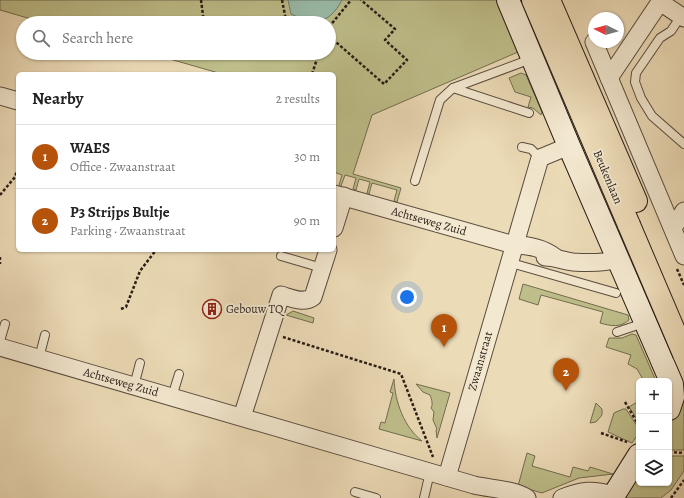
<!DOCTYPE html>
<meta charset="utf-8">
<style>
:root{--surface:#fff;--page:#f2f2f2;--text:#222;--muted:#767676;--line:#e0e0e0;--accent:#b45309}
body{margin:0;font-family:Alegreya,serif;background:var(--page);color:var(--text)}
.controls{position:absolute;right:12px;bottom:12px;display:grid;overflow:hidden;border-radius:6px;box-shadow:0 1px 3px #0004}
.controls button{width:36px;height:36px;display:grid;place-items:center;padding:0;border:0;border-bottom:1px solid var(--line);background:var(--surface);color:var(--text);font:20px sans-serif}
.compass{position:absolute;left:588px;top:12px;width:36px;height:36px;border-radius:50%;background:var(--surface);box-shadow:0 1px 3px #0004;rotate:275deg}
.you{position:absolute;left:407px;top:297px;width:14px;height:14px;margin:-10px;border:3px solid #fff;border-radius:50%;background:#1a73e8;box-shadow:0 0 0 6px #1a73e833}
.badge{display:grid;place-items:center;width:26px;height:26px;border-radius:50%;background:var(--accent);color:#fff;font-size:13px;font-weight:700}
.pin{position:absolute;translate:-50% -33px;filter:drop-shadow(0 1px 2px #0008)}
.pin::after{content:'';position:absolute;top:21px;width:14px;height:12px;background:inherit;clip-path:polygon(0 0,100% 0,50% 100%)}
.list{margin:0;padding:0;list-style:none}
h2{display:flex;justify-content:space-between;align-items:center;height:52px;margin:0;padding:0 16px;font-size:17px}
h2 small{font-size:13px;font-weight:400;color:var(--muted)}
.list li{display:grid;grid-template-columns:26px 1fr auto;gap:12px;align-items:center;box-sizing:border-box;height:64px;padding:0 16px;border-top:1px solid var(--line)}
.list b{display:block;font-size:15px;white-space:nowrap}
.list p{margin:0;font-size:13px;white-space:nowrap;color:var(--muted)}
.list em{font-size:13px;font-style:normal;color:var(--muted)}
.icon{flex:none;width:22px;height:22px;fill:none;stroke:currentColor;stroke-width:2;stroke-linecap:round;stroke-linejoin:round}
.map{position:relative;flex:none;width:684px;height:498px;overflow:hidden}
.search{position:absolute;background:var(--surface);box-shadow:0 1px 3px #0004;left:16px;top:16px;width:320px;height:44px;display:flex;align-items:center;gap:10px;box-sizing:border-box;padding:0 14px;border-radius:22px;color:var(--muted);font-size:15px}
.panel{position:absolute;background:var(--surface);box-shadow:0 1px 3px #0004;left:16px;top:72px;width:320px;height:180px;border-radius:6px}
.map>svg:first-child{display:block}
</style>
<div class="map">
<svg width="684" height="498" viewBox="0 0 684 498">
<rect width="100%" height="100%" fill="#ecdbb7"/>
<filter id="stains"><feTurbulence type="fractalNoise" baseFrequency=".005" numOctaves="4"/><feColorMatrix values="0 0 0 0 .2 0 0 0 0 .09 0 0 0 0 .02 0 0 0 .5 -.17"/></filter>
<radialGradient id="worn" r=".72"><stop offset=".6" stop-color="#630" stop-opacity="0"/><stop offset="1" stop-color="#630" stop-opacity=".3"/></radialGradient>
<g fill="#bebe8a" stroke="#736d50">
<polygon points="0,0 496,0 518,52 372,115 353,174 401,188 397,202 394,201 397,190 372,183 369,194 367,193 370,182 359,179 356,190 353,189 356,178 345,175 341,186 339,185 342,175 334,172 334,74 222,74 149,53 329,53 329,23 45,23 0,10"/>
<polygon points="521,73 526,75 542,112 541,115 533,108 528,107 531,97 515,92 509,78"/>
<path d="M 523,284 L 628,315 L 629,320 C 620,328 611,326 600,323 L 603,312 L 541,295 L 538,305 L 519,299 Z"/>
<polygon points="293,311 314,318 313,323 286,315"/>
<polygon points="632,334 636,335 656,381 644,381 637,369 628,364 631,355 606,347 609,338 622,338"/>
<path d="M 394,379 C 395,402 404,427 422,441 L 379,429 L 381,422 L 385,423 L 393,393 L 390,392 Z"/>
<path d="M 416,384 L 450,393 L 437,438 L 436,430 L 437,429 L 433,420 L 434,412 L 431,408 C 433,405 432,400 430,395 L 423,392 Z"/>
<polygon points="639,401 639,422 629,407"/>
<polygon points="684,402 684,450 669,450 669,423"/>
<polygon points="596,403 602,409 602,415 596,422 590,423"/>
<polygon points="623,409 626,409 639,429 639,433 632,443 608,432 614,413"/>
<polygon points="527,453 535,456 532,466 570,477 573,467 588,471 590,467 613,474 579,478 542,493 518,486"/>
<polygon points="669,456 684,456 684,471 671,490 661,498 624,498 639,469 639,483 669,483"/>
</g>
<path fill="#99bcaa" stroke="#6c7c6f" d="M 288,0 L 342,0 C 329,25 314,25 291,14 Z"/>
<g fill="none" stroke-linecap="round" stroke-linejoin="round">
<g stroke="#594c3e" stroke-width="10">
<g id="lane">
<polyline points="681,16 671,31 660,38 636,73 635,82 641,98 652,116 684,144"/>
<polyline points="453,88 529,113"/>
<polyline points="522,147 531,149 540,158"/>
<polyline points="415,181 440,100 453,88 531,59"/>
<polyline points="281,256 322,268"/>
<polyline points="508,262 616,293"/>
<polyline points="617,332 644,323"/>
<polyline points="0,341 5,324"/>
<polyline points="39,358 45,335"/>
<polyline points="134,386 140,363"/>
<polyline points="172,397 179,374"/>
<polyline points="355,492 376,498"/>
<polyline points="424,498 430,472"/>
</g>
</g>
<g stroke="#594c3e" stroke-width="19">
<g id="street">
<polyline points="594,42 684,256"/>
<polyline points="609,78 660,2 684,18"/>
<polyline points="0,96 18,101"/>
<path d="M 334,194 L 514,245 C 529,245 543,248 555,257"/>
<polyline points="334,228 344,196"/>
<polyline points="673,228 684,211"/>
<path d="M 545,257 C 555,257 563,261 573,262 C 588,263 605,263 618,259"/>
<path d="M 0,347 L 474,485 C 490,489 514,489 527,498"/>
<path d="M 242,417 L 281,295 C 291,298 304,304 313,297 L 328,250"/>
<polyline points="447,477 540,158 569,146"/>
<path d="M 562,498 C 582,490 592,489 613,495"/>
</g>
</g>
<g stroke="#281c16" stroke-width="24">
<g id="secondary">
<polyline points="508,0 569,146 672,384 673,397 669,409"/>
<polyline points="612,498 639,455"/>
</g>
</g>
<g stroke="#281c16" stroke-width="24">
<g id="primary">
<polyline points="533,0 629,225"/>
<polyline points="549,0 636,201"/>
</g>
</g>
<g stroke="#281c16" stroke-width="2.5" stroke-dasharray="3 2" stroke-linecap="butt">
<polyline points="201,0 204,23"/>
<polyline points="282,0 286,20"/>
<polyline points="268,23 286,20 294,23"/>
<polyline points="329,27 351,0"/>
<polyline points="329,36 384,84 407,60 385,40 395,29 361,0"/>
<polyline points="312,74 319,53"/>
<polyline points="0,195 15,177 18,168"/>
<polyline points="0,257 0,264"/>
<polyline points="677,269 684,285"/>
<polyline points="121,309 126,307 140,271 156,250"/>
<polyline points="283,337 401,374 433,457"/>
<polyline points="625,402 639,426"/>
<polyline points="601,433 627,442"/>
<polyline points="669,452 684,453"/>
<polyline points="671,498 684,480"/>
</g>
<use href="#lane" stroke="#f3e8d0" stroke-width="8"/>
<use href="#street" stroke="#f3e8d0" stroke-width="17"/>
<use href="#secondary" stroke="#f3e8d0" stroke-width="22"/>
<use href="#primary" stroke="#ecdbb7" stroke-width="22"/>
<g stroke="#281c16" stroke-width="24" stroke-linecap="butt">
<polyline id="primary-bridge" points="629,225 684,354"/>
</g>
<use href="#primary-bridge" stroke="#ecdbb7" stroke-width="22"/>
</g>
<defs>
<g id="building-ring" transform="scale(1)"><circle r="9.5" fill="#f3e8d0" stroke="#8f2418" stroke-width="1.5"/><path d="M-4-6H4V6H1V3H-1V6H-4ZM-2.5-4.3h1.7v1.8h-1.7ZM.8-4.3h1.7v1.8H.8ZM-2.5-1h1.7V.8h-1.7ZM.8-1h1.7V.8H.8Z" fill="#8f2418"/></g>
</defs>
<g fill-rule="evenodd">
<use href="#building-ring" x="212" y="309"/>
</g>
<g text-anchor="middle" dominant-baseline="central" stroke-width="3.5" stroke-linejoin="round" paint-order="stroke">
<g font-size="12" fill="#281c16" stroke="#f3e8d0">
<text transform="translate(608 177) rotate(67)">Beukenlaan</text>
<text transform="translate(429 221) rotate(16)">Achtseweg Zuid</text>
<text transform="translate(480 361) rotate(-74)">Zwaanstraat</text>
<text transform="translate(121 382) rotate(16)">Achtseweg Zuid</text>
</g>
<g font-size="12" fill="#281c16" stroke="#f3e8d0" text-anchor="start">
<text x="226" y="309">Gebouw TQ</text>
</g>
</g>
<rect width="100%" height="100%" filter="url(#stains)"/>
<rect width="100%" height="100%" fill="url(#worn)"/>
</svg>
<div class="controls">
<button>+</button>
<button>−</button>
<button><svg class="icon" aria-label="layers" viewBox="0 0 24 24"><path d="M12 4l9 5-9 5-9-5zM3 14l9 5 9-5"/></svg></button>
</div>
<svg class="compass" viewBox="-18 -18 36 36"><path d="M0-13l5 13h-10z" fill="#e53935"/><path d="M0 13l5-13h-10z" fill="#767676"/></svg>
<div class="you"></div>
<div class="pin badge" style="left:444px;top:347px">1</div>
<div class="pin badge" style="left:566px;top:391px">2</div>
<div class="search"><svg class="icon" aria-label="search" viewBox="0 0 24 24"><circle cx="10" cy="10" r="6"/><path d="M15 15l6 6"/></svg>Search here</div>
<section class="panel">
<h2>Nearby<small>2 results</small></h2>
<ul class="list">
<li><span class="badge">1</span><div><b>WAES</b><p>Office · Zwaanstraat</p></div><em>30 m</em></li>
<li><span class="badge">2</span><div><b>P3 Strijps Bultje</b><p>Parking · Zwaanstraat</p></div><em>90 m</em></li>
</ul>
</section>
</div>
